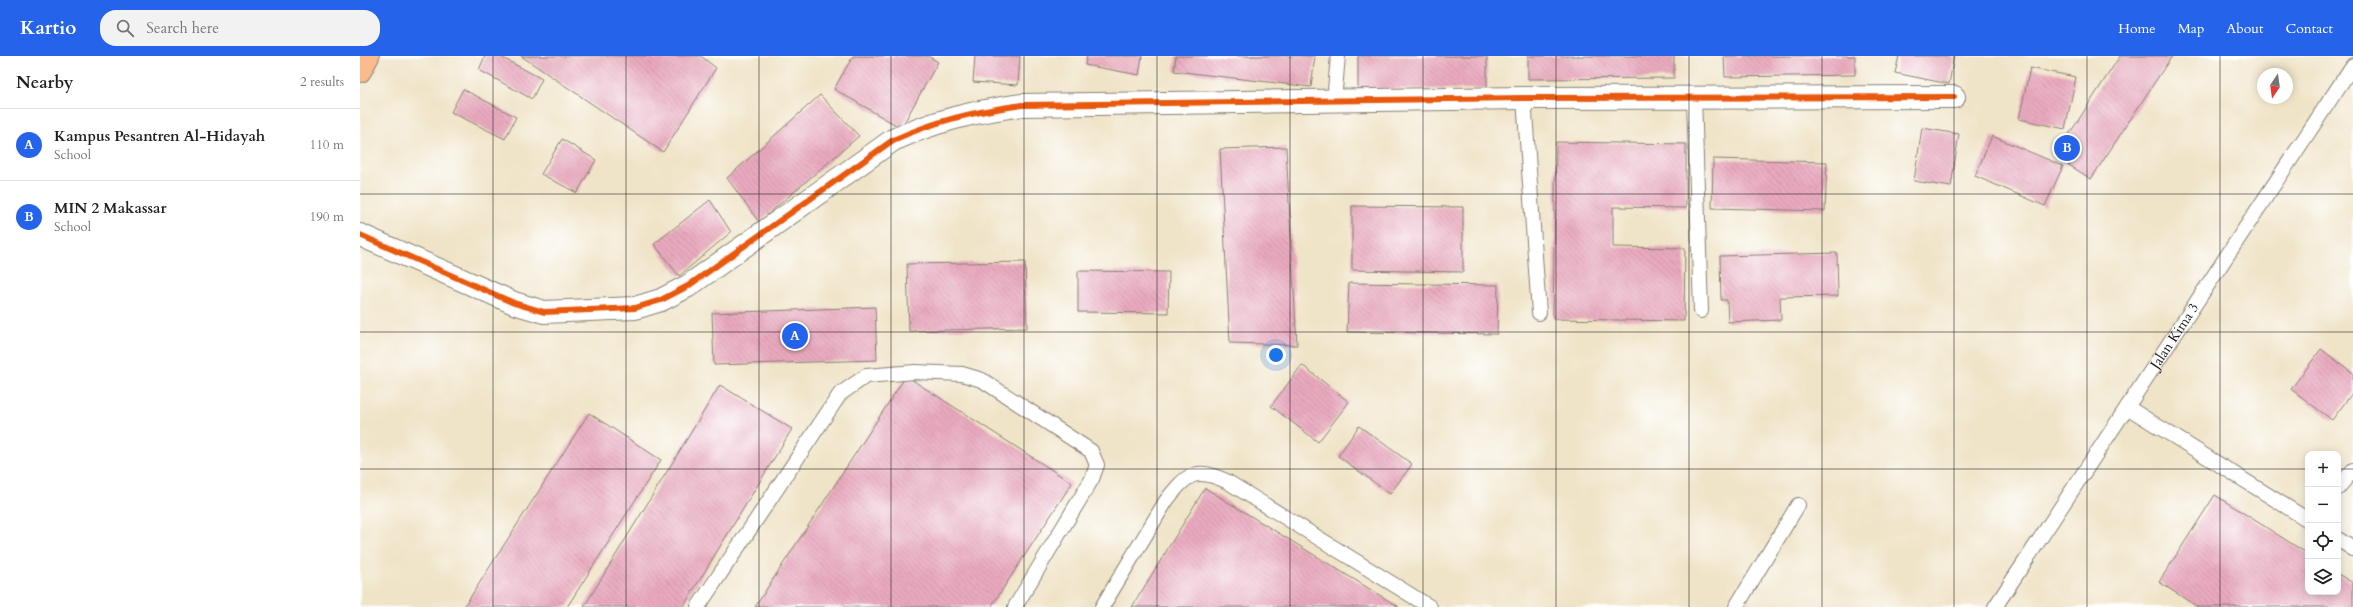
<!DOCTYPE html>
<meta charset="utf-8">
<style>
:root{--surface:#fff;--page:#f2f2f2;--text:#202124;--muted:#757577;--line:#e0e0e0;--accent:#2563eb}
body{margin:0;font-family:Cardo,serif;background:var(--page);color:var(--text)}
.controls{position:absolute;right:12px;bottom:12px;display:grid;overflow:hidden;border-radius:8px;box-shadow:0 2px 10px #0003}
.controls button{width:36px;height:36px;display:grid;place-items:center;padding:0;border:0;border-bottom:1px solid var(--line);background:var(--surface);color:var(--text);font:20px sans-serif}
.compass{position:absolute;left:1897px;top:12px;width:36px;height:36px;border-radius:50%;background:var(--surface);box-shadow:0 2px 10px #0003;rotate:193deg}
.you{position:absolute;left:916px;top:299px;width:14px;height:14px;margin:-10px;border:3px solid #fff;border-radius:50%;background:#1a73e8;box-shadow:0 0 0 6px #1a73e833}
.badge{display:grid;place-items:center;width:26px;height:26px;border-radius:50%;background:var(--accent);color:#fff;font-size:13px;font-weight:700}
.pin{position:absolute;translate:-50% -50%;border:2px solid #fff;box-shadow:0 1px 4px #0006}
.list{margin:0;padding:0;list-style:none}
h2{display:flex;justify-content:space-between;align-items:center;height:52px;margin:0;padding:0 16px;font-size:17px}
h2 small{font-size:13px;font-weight:400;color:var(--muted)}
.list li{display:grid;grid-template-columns:26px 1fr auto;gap:12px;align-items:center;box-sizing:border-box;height:72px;padding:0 16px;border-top:1px solid var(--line)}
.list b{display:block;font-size:15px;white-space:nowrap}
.list p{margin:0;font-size:13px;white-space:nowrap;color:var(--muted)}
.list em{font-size:13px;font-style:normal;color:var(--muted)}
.icon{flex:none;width:22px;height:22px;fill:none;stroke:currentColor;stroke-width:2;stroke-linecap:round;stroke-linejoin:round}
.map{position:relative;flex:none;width:1993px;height:551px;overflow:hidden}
header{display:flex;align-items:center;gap:24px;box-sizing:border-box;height:56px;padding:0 20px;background:var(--accent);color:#fff}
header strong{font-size:19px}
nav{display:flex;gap:22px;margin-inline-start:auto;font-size:14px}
.search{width:280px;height:36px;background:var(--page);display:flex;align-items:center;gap:10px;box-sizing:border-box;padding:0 14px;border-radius:16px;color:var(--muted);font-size:15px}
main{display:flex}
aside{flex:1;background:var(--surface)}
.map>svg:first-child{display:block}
</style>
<header>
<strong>Kartio</strong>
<div class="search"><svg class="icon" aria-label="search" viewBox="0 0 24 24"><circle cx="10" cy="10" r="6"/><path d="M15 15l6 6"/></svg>Search here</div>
<nav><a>Home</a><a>Map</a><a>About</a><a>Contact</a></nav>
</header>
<main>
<aside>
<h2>Nearby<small>2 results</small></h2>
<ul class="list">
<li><span class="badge">A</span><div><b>Kampus Pesantren Al-Hidayah</b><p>School</p></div><em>110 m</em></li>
<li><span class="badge">B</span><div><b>MIN 2 Makassar</b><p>School</p></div><em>190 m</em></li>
</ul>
</aside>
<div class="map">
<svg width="1993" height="551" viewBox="0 0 1993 551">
<defs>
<pattern id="building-back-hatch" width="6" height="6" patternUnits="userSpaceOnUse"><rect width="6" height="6" fill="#e9a9be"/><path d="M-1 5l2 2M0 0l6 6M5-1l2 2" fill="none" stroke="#c791a3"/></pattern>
</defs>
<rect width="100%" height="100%" fill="#fff"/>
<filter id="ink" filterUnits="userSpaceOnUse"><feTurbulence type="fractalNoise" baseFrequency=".025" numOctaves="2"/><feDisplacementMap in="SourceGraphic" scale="8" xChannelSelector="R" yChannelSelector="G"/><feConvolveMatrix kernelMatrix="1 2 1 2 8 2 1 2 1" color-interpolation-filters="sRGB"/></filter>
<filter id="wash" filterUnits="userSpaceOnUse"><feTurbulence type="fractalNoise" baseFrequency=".012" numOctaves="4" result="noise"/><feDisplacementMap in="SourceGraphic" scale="16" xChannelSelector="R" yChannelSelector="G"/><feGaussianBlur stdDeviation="0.9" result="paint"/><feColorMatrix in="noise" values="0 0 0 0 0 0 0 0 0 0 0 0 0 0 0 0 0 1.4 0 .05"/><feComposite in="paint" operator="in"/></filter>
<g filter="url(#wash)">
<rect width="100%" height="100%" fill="#f0e4c8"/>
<g id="blocks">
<g fill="url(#building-back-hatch)">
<polygon points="125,0 139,0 182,23 172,43 119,14"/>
<polygon points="161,0 341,0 356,12 303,96"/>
<polygon points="493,0 568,0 578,6 541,72 474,33"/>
<polygon points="615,0 660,0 658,29 613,26"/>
<polygon points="727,0 782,0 779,19 725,9"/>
<polygon points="816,0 955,0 951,31 814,15"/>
<rect x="998" y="0" width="129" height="33"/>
<polygon points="1168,0 1314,0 1314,22 1168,23"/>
<polygon points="1364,0 1495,0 1495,19 1365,21"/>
<polygon points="1539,0 1594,0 1589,28 1535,17"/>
<polygon points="1760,0 1812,0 1731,123 1695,100"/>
<polygon points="1670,12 1716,21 1705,73 1659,63"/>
<polygon points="103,33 156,61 145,83 91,56"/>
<polygon points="460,39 499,80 399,166 367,122"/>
<polygon points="1562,72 1599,78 1591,131 1554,125"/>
<polygon points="1632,80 1703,110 1685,150 1615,120"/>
<polygon points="202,83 236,104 217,137 181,118"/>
<polygon points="1196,86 1326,88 1326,152 1253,151 1253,191 1325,192 1324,265 1193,263"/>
<polygon points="926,91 937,289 870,287 860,93"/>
<polygon points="1353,103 1467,106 1465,155 1352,152"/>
<polygon points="350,144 371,176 319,220 294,188"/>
<polygon points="992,150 1103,151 1103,216 992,214"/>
<polygon points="1477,197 1478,240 1420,241 1421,264 1368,266 1367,244 1361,244 1360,200"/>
<polygon points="665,206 667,272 549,275 547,208"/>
<polygon points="718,215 809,216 808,257 718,256"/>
<polygon points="989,227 1138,229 1137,278 987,276"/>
<polygon points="515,251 517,304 354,309 352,257"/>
<polygon points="1961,293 1993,317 1993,336 1972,364 1931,333"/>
<polygon points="942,309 989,346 958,386 911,350"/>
<polygon points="546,320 712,427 631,551 395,551"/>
<polygon points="360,329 432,373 323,551 224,551"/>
<polygon points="229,357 301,404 207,551 104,551"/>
<polygon points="999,370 1052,408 1030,438 978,400"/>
<polygon points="845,432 1039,551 772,551"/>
<polygon points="1855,439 1948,498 1948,536 1978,536 1978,518 1993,527 1993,551 1838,551 1799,526"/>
</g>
</g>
</g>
<g filter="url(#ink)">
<use href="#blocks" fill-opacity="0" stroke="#868072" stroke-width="1"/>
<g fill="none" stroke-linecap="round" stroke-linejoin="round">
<g stroke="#868072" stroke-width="16">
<g id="lane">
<polyline points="1334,41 1341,255"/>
<polyline points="1164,42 1179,257"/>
<polyline points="974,45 978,0"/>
<polyline points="1767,351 1948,464"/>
<polyline points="1978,432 1993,414"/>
<polyline points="1978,483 1993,493"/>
<polyline points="338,551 480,338 506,320 555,316 602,318 622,324 731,395 737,409 732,423 655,551"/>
<path d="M 742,551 L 806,445 C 827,418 835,410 868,426 L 1070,551"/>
<polyline points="1376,551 1438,449"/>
<path id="s1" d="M 1635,551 L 1993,9"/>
</g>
</g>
<g stroke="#868072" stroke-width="24">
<path id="street" d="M 0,179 L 154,247 L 184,256 L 275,252 L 301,244 L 328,230 L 533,84 C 578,64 613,56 662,49 L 1164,42 L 1594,41"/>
</g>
<g stroke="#868072" stroke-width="24">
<polyline id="highway" points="0,15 8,0"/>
</g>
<use href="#lane" stroke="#fff" stroke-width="14"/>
<use href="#street" stroke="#fff" stroke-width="22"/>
<use href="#highway" stroke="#fbbb8c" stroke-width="22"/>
<g stroke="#fff" stroke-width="8">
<path id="cycleway" d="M 0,179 L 154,247 L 184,256 L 275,252 L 301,244 L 328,230 L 533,84 C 578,64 613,56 662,49 L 1164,42 L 1594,41"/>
</g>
<use href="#cycleway" stroke="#e8590c" stroke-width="6"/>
</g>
</g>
<path fill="none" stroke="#1c1c1c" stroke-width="1" stroke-opacity="0.55" d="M 133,0 L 133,551M 266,0 L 266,551M 399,0 L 399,551M 531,0 L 531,551M 664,0 L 664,551M 797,0 L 797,551M 930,0 L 930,551M 1063,0 L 1063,551M 1196,0 L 1196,551M 1329,0 L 1329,551M 1462,0 L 1462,551M 1594,0 L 1594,551M 1727,0 L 1727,551M 1860,0 L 1860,551M 0,138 L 1993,138M 0,276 L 1993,276M 0,413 L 1948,413M 1978,413 L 1993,413"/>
<g text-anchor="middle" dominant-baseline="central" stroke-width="3" stroke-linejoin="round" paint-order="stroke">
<g font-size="14" fill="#1c1c1c" stroke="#fff">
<text stroke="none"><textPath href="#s1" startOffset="325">Jalan Kima 3</textPath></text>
</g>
</g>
</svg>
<div class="controls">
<button>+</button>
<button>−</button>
<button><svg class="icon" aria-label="locate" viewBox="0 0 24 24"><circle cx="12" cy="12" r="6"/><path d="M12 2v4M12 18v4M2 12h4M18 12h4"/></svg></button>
<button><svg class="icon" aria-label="layers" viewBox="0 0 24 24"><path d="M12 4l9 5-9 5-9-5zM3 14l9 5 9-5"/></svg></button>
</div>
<svg class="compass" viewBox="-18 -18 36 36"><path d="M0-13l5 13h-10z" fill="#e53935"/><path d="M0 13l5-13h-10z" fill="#757577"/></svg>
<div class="you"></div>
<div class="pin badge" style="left:435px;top:280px">A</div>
<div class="pin badge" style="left:1707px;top:92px">B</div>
</div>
</main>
